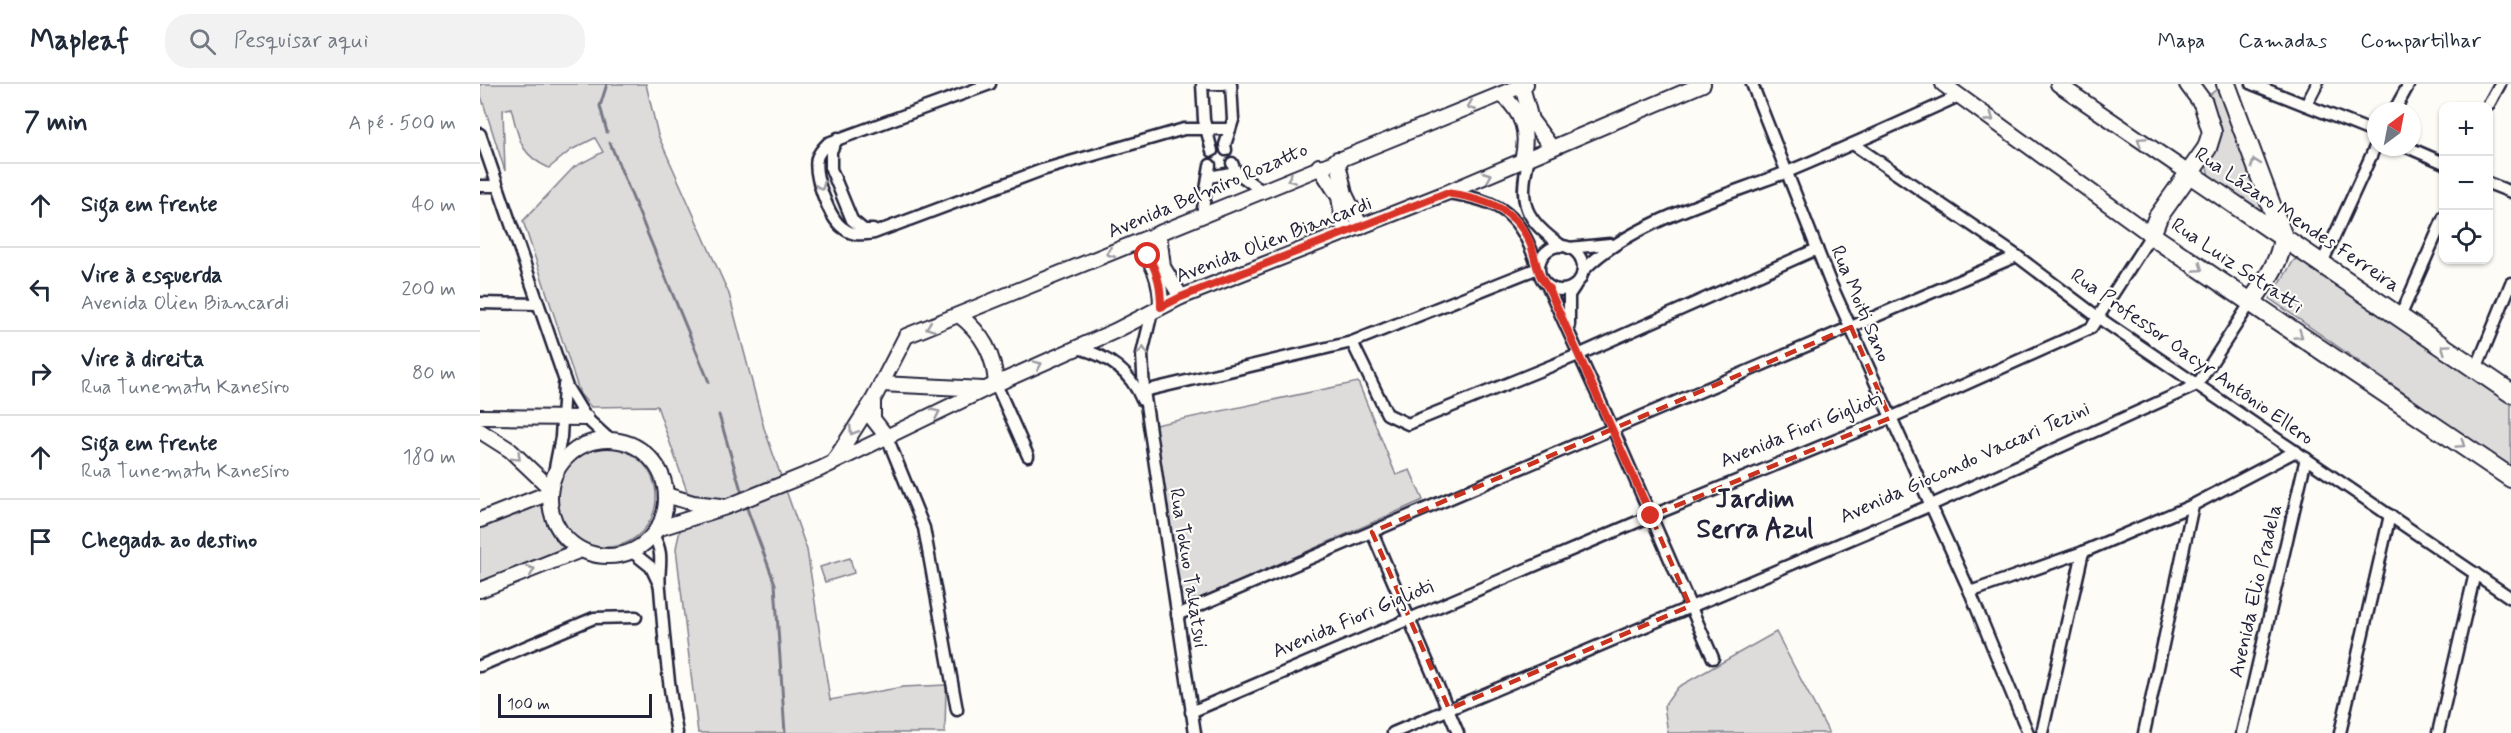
<!DOCTYPE html>
<html lang="pt">
<meta charset="utf-8">
<style>
:root{--surface:#fff;--page:#f2f2f3;--text:#1f2937;--muted:#747a83;--line:#e0e1e3}
body{margin:0;font-family:Mynerve,sans-serif;background:var(--page);color:var(--text)}
.controls{position:absolute;right:18px;top:18px;display:grid;overflow:hidden;border-radius:12px;box-shadow:0 2px 4px #0004}
.controls button{width:54px;height:54px;display:grid;place-items:center;padding:0;border:0;border-bottom:2px solid var(--line);background:var(--surface);color:var(--text);font:30px sans-serif}
.compass{position:absolute;left:1887px;top:18px;width:54px;height:54px;border-radius:50%;background:var(--surface);box-shadow:0 2px 4px #0004;rotate:32deg}
.scale{position:absolute;left:18px;bottom:15px;width:154px;box-sizing:border-box;padding-left:6px;border:3px solid #22223b;border-top:0;font-size:16px;line-height:21px;white-space:nowrap;color:#22223b;-webkit-text-stroke:4px #fdfcf7;paint-order:stroke}
.stop{position:absolute;width:18px;height:18px;margin:-14px;border:4px solid #d93025;border-radius:50%;background:#fff}
.stop.end{background:#d93025;border-color:#fff;box-shadow:0 2px 6px #0008}
.list{margin:0;padding:0;list-style:none}
h2{display:flex;justify-content:space-between;align-items:center;height:78px;margin:0;padding:0 24px;font-size:26px}
h2 small{font-size:20px;font-weight:400;color:var(--muted)}
.list li{display:grid;grid-template-columns:39px 1fr auto;gap:18px;align-items:center;box-sizing:border-box;height:84px;padding:0 24px;border-top:2px solid var(--line)}
.list b{display:block;font-size:22px;white-space:nowrap}
.list p{margin:0;font-size:20px;white-space:nowrap;color:var(--muted)}
.list em{font-size:20px;font-style:normal;color:var(--muted)}
.icon{flex:none;width:33px;height:33px;fill:none;stroke:currentColor;stroke-width:2;stroke-linecap:round;stroke-linejoin:round}
.map{position:relative;flex:none;width:2031px;height:649px;overflow:hidden}
header{display:flex;align-items:center;gap:36px;box-sizing:border-box;height:84px;padding:0 30px;background:var(--surface);border-bottom:2px solid var(--line)}
header strong{font-size:28px}
nav{display:flex;gap:33px;margin-inline-start:auto;font-size:21px}
.search{width:420px;height:54px;background:var(--page);display:flex;align-items:center;gap:15px;box-sizing:border-box;padding:0 21px;border-radius:24px;color:var(--muted);font-size:22px}
main{display:flex}
aside{flex:1;background:var(--surface)}
.map>svg:first-child{display:block}
</style>
<header>
<strong>Mapleaf</strong>
<div class="search"><svg class="icon" aria-label="search" viewBox="0 0 24 24"><circle cx="10" cy="10" r="6"/><path d="M15 15l6 6"/></svg>Pesquisar aqui</div>
<nav><a>Mapa</a><a>Camadas</a><a>Compartilhar</a></nav>
</header>
<main>
<aside>
<h2>7 min<small>A pé · 500 m</small></h2>
<ul class="list">
<li><svg class="icon" aria-label="ahead" viewBox="0 0 24 24"><path d="M12 20V5M6 11l6-6 6 6"/></svg><div><b>Siga em frente</b></div><em>40 m</em></li>
<li><svg class="icon" aria-label="left" viewBox="0 0 24 24"><path d="M17 20v-9H6M10 6l-5 5 5 5"/></svg><div><b>Vire à esquerda</b><p>Avenida Olien Biancardi</p></div><em>200 m</em></li>
<li><svg class="icon" aria-label="right" viewBox="0 0 24 24"><path d="M7 20v-9h11M14 6l5 5-5 5"/></svg><div><b>Vire à direita</b><p>Rua Tunematu Kanesiro</p></div><em>80 m</em></li>
<li><svg class="icon" aria-label="ahead" viewBox="0 0 24 24"><path d="M12 20V5M6 11l6-6 6 6"/></svg><div><b>Siga em frente</b><p>Rua Tunematu Kanesiro</p></div><em>180 m</em></li>
<li><svg class="icon" aria-label="arrive" viewBox="0 0 24 24"><path d="M6 21V4h12l-3 4 3 4H6"/></svg><div><b>Chegada ao destino</b></div></li>
</ul>
</aside>
<div class="map">
<svg width="2031" height="649" viewBox="0 0 2031 649">
<rect width="100%" height="100%" fill="#fdfcf7"/>
<filter id="ink" filterUnits="userSpaceOnUse"><feTurbulence type="fractalNoise" baseFrequency=".0167" numOctaves="2"/><feDisplacementMap in="SourceGraphic" scale="12" xChannelSelector="R" yChannelSelector="G"/><feConvolveMatrix kernelMatrix="1 2 1 2 8 2 1 2 1" color-interpolation-filters="sRGB"/></filter>
<g filter="url(#ink)">
<g fill="#dddcdb" stroke="#807f8b" stroke-width="1.5">
<path d="M 0,0 L 166,0 L 178,51 L 249,210 L 284,344 L 327,466 L 350,616 L 423,603 L 466,601 L 465,649 L 218,649 L 196,464 L 208,410 L 177,322 L 111,323 L 100,310 L 43,137 L 94,83 L 123,68 L 115,54 L 91,66 L 69,84 C 38,70 39,53 31,24 L 23,26 L 25,87 L 0,9 Z"/>
<path d="M 1736,6 L 1740,8 L 1788,133 L 1730,96 L 1726,80 C 1747,49 1740,45 1728,12 Z"/>
<polygon points="1814,176 1822,176 2031,320 2031,384 1790,215"/>
<polygon points="878,298 916,391 930,386 943,416 722,514 711,516 701,509 697,502 675,341"/>
<circle cx="126" cy="413" r="50"/>
<path d="M 61,415 C 63,435 69,449 83,464 L 0,499 L 0,440 Z"/>
<polygon points="370,474 374,489 345,498 340,483"/>
<polygon points="1296,548 1349,649 1188,649 1184,622 1198,603"/>
</g>
<g fill="none" stroke-linecap="round" stroke-linejoin="round">
<g stroke="#787885" stroke-width="3">
<polyline points="127,48 120,22 127,0"/>
<polyline points="130,59 229,298"/>
<polyline points="239,331 263,413"/>
<polyline points="265,419 295,500 305,649"/>
</g>
<g stroke="#22223b" stroke-width="15">
<g id="minor">
<path d="M 510,0 L 348,59 C 343,64 339,68 337,74 C 333,91 349,134 363,144 C 373,152 382,151 394,149 L 562,86 L 704,45 L 750,45"/>
<polyline points="722,0 724,36 732,67"/>
<polyline points="729,0 744,0"/>
<polyline points="1272,0 1350,198 1490,508 1548,649"/>
<polyline points="1772,0 1896,49"/>
<polyline points="1826,21 1837,0"/>
<polyline points="2008,22 2020,0"/>
<polyline points="1914,27 1929,0"/>
<polyline points="0,50 87,303 106,334 130,356"/>
<polyline points="358,54 351,67 351,85 372,136 384,146 393,146"/>
<polyline points="1373,60 1537,172 1619,234 2031,514"/>
<polyline points="1927,63 1964,79"/>
<polyline points="746,66 745,61 753,36 751,0"/>
<path d="M 1049,74 C 1037,119 1045,136 1082,162"/>
<polyline points="752,79 756,88 782,107"/>
<polyline points="729,93 756,88"/>
<polyline points="2008,99 2031,108"/>
<polyline points="0,102 17,102"/>
<polyline points="722,131 730,81"/>
<circle cx="1081" cy="184" r="22"/>
<polyline points="1089,164 1130,160"/>
<polyline points="1842,179 1896,61"/>
<path d="M 1103,187 C 1147,139 1246,112 1307,88 C 1365,64 1422,38 1479,12"/>
<polyline points="1068,203 1133,345 1233,574"/>
<polyline points="0,219 57,220"/>
<polyline points="672,228 662,270 664,307 715,649"/>
<polyline points="1920,233 1964,133"/>
<polyline points="1089,241 1089,211 1095,202"/>
<polyline points="872,258 907,330 928,340 1098,271 1337,165"/>
<path d="M 598,264 C 628,272 650,287 662,316"/>
<polyline points="1996,285 2031,199"/>
<polyline points="516,300 548,372"/>
<path d="M 664,307 L 872,258 L 1058,184 C 1040,130 1023,117 967,109"/>
<polyline points="407,353 444,444 477,626"/>
<polyline points="73,394 81,353 84,301"/>
<polyline points="892,448 978,649"/>
<path d="M 173,451 C 186,473 177,482 180,505 C 184,553 188,601 197,649"/>
<polyline points="151,467 171,483 179,500"/>
<polyline points="1490,508 1603,468 1713,421 1816,367"/>
<polyline points="697,531 1537,172"/>
<polyline points="0,582 114,534 156,533"/>
<polyline points="711,628 1171,432 1410,334 1611,244 1671,151"/>
<polyline points="913,649 1449,422 1717,301 1771,218"/>
<polyline points="1562,649 1603,468"/>
<polyline points="1664,649 1713,421"/>
<polyline points="1762,649 1826,374"/>
<polyline points="1860,649 1910,431"/>
<polyline points="1958,649 1995,489"/>
</g>
</g>
<g stroke="#22223b" stroke-width="18">
<g id="tertiary">
<polyline points="1463,0 1671,151"/>
<polyline points="1578,0 1710,90"/>
<polyline points="1042,2 1051,36 1072,64"/>
<path d="M 1022,10 C 1043,30 1049,48 1042,77"/>
<polyline points="857,75 865,110 881,143"/>
<polyline points="839,82 859,113 865,149"/>
<polyline points="679,149 683,183 701,213"/>
<path d="M 656,159 C 674,178 681,196 681,223"/>
<path d="M 479,231 C 503,250 514,270 516,300"/>
<polyline points="401,300 503,305"/>
<polyline points="393,316 393,335 407,353"/>
<polyline points="0,333 106,334"/>
<polyline points="0,347 30,366 70,404"/>
<circle cx="128" cy="414" r="58"/>
<polyline points="354,377 393,316 426,252 1046,0"/>
<polyline points="186,411 213,419 241,422"/>
<polyline points="0,436 69,409"/>
<polyline points="177,445 246,423 340,385 516,300 635,247 701,213 966,109 1223,0"/>
<polyline points="0,506 101,466"/>
</g>
</g>
<g stroke="#22223b" stroke-width="22">
<g id="primary">
<polyline points="1709,0 1723,19 1732,48 1727,64 1678,133 1671,151 2031,394"/>
<path d="M 1746,0 L 1803,153 C 1800,179 1786,197 1771,218"/>
<polyline points="1710,90 2031,309"/>
</g>
</g>
<use href="#minor" stroke="#fdfcf7" stroke-width="10"/>
<use href="#tertiary" stroke="#fdfcf7" stroke-width="14"/>
<use href="#primary" stroke="#fdfcf7" stroke-width="18"/>
</g>
<defs><path id="oneway-chevron" d="M-2-3.5L2.5 0L-2 3.5" fill="none" stroke-width="1.6" stroke-linecap="round" stroke-linejoin="round" transform="scale(1.5)"/></defs>
<g stroke="#9a9aa2">
<use href="#oneway-chevron" transform="translate(991 22) rotate(158)"/>
<use href="#oneway-chevron" transform="translate(1510 34) rotate(36)"/>
<use href="#oneway-chevron" transform="translate(1661 57) rotate(-146)"/>
<use href="#oneway-chevron" transform="translate(1775 79) rotate(-110)"/>
<use href="#oneway-chevron" transform="translate(1008 92) rotate(-22)"/>
<use href="#oneway-chevron" transform="translate(811 95) rotate(157)"/>
<use href="#oneway-chevron" transform="translate(341 102) rotate(70)"/>
<use href="#oneway-chevron" transform="translate(630 169) rotate(158)"/>
<use href="#oneway-chevron" transform="translate(1719 184) rotate(34)"/>
<use href="#oneway-chevron" transform="translate(450 243) rotate(159)"/>
<use href="#oneway-chevron" transform="translate(1819 251) rotate(34)"/>
<use href="#oneway-chevron" transform="translate(1965 264) rotate(-145)"/>
<use href="#oneway-chevron" transform="translate(663 267) rotate(-86)"/>
<use href="#oneway-chevron" transform="translate(558 281) rotate(-24)"/>
<use href="#oneway-chevron" transform="translate(456 329) rotate(-25)"/>
<use href="#oneway-chevron" transform="translate(373 347) rotate(122)"/>
<use href="#oneway-chevron" transform="translate(1981 360) rotate(34)"/>
<use href="#oneway-chevron" transform="translate(37 373) rotate(45)"/>
<use href="#oneway-chevron" transform="translate(51 486) rotate(-22)"/>
</g>
</g>
<g fill="none" stroke-linecap="round" stroke-linejoin="round" filter="url(#ink)">
<path stroke="#d93025" stroke-width="8" d="M 668,172 C 678,189 681,203 681,223 L 701,213 L 966,109 C 1004,114 1038,124 1052,164 C 1056,178 1058,193 1068,203 L 1171,432"/>
</g>
<path fill="none" stroke="#c8321e" stroke-width="4.5" stroke-dasharray="12 8" stroke-linejoin="round" d="M 1371,243 L 1410,334 L 1171,432 L 1210,522 L 969,625 L 892,448 Z"/>
<g text-anchor="middle" dominant-baseline="central" stroke-width="4.5" stroke-linejoin="round" paint-order="stroke">
<g font-size="20" fill="#22223b" stroke="#fdfcf7">
<text transform="translate(728 107) rotate(-23)">Avenida Belmiro Rozatto</text>
<text transform="translate(1817 136) rotate(34)">Rua Lázaro Mendes Ferreira</text>
<text transform="translate(794 156) rotate(-21)">Avenida Olien Biancardi</text>
<text transform="translate(1757 182) rotate(34)">Rua Luiz Sotratti</text>
<text transform="translate(1380 220) rotate(67)">Rua Moiti Sano</text>
<text transform="translate(1712 273) rotate(35)">Rua Professor Oacyr Antônio Ellero</text>
<text transform="translate(1321 346) rotate(-22)">Avenida Fiori Giglioti</text>
<text transform="translate(1485 379) rotate(-24)">Avenida Giocondo Vaccari Tezini</text>
<text transform="translate(708 484) rotate(81)">Rua Tokuo Takatsui</text>
<text transform="translate(1776 507) rotate(-77)">Avenida Elio Pradela</text>
<text transform="translate(873 535) rotate(-23)">Avenida Fiori Giglioti</text>
</g>
<g font-size="26" font-weight="bold" fill="#22223b" stroke="#fdfcf7">
<text x="1275" y="416">Jardim<tspan x="1275" dy="30">Serra Azul</tspan></text>
</g>
</g>
</svg>
<div class="controls">
<button>+</button>
<button>−</button>
<button><svg class="icon" aria-label="locate" viewBox="0 0 24 24"><circle cx="12" cy="12" r="6"/><path d="M12 2v4M12 18v4M2 12h4M18 12h4"/></svg></button>
</div>
<svg class="compass" viewBox="-18 -18 36 36"><path d="M0-13l5 13h-10z" fill="#e53935"/><path d="M0 13l5-13h-10z" fill="#747a83"/></svg>
<div class="scale">100 m</div>
<div class="stop" style="left:668px;top:172px"></div>
<div class="stop end" style="left:1171px;top:432px"></div>
</div>
</main>
